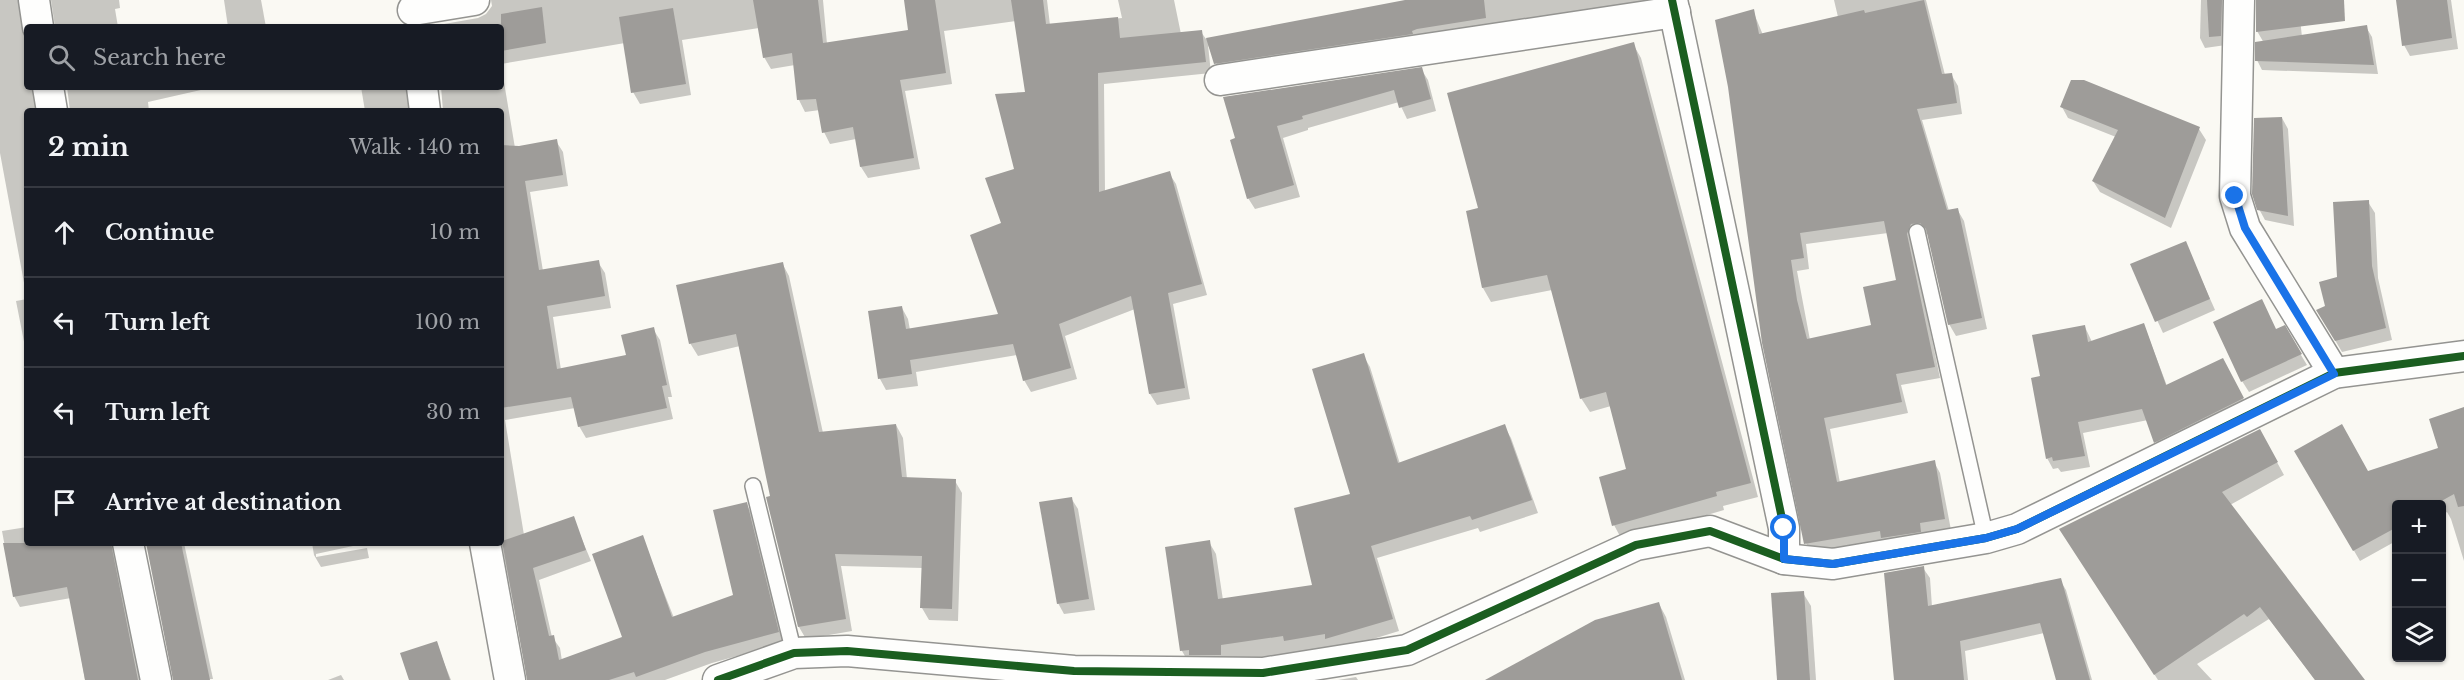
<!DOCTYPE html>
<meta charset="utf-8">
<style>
:root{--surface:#171b24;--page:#242831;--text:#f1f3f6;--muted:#9ea1a6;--line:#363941}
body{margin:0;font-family:"Libre Baskerville",serif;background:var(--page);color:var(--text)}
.controls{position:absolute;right:18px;bottom:18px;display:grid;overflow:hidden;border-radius:6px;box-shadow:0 2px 4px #0004}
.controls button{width:54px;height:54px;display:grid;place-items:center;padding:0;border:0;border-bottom:2px solid var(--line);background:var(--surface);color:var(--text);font:30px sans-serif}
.stop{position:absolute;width:18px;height:18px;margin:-14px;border:4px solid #1a73e8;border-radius:50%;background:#fff}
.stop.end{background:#1a73e8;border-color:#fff;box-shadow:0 2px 6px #0008}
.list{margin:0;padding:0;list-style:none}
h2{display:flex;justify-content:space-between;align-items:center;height:78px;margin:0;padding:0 24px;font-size:26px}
h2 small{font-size:20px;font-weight:400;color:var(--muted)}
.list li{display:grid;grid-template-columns:39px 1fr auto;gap:18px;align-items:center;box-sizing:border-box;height:90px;padding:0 24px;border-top:2px solid var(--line)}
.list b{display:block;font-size:22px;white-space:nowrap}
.list em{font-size:20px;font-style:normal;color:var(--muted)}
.icon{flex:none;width:33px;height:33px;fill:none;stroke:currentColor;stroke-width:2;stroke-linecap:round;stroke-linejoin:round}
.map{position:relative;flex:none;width:2464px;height:680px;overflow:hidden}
.search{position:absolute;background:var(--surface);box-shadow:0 2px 4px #0004;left:24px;top:24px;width:480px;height:66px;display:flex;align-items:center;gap:15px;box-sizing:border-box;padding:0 21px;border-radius:6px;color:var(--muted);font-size:22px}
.panel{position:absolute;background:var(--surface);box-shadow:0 2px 4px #0004;left:24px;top:108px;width:480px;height:438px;border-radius:6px}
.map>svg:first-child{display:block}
</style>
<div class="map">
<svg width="2464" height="680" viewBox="0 0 2464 680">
<rect width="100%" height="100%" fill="#faf9f3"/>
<g fill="#0003" fill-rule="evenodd">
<polygon points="0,0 28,0 23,6 27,87 42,87 39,111 27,111 27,357 16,301 27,299 0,153"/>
<polygon points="51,0 119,0 120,8 115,9 118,27 55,27"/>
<polygon points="224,0 261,0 266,27 228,27"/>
<polygon points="491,0 823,0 827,44 910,32 905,0 1047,0 1050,25 1122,18 1118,0 1174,0 1181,34 1201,32 1206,39 1415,0 1667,0 1222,75 1208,45 1211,73 1104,84 1105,192 1169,173 1176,184 1207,295 1173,304 1190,399 1157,405 1150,394 1135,309 1065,336 1077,379 1031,392 1024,380 1017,355 916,372 918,386 886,390 880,379 870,312 902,308 908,319 910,330 1000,315 1003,224 1015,170 1027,93 1016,21 944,31 952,84 905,91 920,169 868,178 861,167 856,139 830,144 824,132 820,110 805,112 799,100 795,65 771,69 764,57 759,28 682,40 691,95 640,104 633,92 625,43 501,64 515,148 556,141 563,152 568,186 530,192 543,271 598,262 605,273 611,308 553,317 561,370 628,356 653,329 660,340 672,397 668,397 673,419 586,438 579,426 575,408 505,420 524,535 573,518 591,561 539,580 552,637 560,648 562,661 623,638 642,537 674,618 735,596 746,504 753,515 784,643 712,663 665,680 528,680 501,541 501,111 443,111 441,87 501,87 501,27 445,27 444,24 478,18 486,14 492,6"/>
<path d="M 1834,0 L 1926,0 L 1945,75 L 1951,74 L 1958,86 L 1962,114 L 1922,120 L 1949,211 L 1957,209 L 1964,221 L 1987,329 L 1956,336 L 1949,324 L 1928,234 L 1917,236 L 1913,247 L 1940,378 L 1901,385 L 1908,413 L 1830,429 L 1840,483 L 1934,462 L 1940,473 L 1951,530 L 1812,555 L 1806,543 L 1753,11 L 1763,35 L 1838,17 ZM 1888,233 L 1897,281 L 1872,326 L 1810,340 L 1797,271 L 1809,269 L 1806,244 Z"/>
<polygon points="2201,0 2231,0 2226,45 2205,48 2200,38"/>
<polygon points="2256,0 2298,0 2302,37 2366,27 2372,37 2378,74 2262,70 2257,60 2264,43 2257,31"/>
<polygon points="2397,0 2451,0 2458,49 2410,56 2404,45"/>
<polygon points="1633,44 1641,58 1758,497 1723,506 1724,510 1622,540 1614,525 1628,470 1611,406 1590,412 1581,398 1552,290 1491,302 1483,288 1468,212 1480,209"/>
<polygon points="1421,69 1428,80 1436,111 1407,119 1399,102 1308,128 1308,130 1283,138 1300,197 1255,209 1248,198 1232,141"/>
<polygon points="2083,82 2199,129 2206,140 2171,228 2100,192 2093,181 2116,137 2068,118 2062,107"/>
<polygon points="67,87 214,87 148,102 149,111 70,111"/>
<polygon points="361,87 416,87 412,111 365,111"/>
<polygon points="2282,118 2288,129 2294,226 2265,220 2259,209"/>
<polygon points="2368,202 2375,213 2378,278 2392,340 2342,352 2318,311 2327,307"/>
<polygon points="2185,242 2215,310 2163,333 2132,265"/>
<polygon points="782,263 789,276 823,433 896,425 903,438 907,479 955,481 962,493 958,621 929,620 922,608 923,568 841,566 852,631 806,639 799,627 740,346 698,356 690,343"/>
<polygon points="2144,325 2167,386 2229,371 2249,410 2161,453 2148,420 2083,433 2090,467 2061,472 2058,468 2053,469 2047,458 2041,378 2085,327 2092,342"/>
<polygon points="2284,327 2307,365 2249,392 2242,381 2277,331"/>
<polygon points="1363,355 1370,367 1400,464 1504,426 1511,438 1538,513 1480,532 1478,528 1377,558 1399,631 1360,643 1360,653 1189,663 1182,651 1166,548 1209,542 1216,554 1223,600 1314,586 1352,495"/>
<polygon points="2464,413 2464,561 2451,519 2447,512 2442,515 2442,504 2396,504 2396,541 2360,561 2296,451 2368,473 2440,449"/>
<polygon points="2267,444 2284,475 2230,505 2363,680 2315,680 2269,619 2197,664 2212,680 2158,680 2069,542"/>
<polygon points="1071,498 1078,509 1095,610 1064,614 1058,603"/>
<polygon points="27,527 27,543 122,543 142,680 85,680 71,598 20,607 14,596 2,531"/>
<polygon points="147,543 184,543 213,679 177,680"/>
<polygon points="312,543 367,543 316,554 316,557 367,548 369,558 321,567 314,555"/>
<polygon points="1923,568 1930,578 1932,607 2060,580 2066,590 2092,680 2058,680 2044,633 1965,651 1968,680 1896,680"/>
<polygon points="1803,593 1811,606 1816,680 1778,680"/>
<polygon points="1659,604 1666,617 1685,680 1488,680"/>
<polygon points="436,643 451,680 411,680"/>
<polygon points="341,675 344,680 328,680"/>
<polygon points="1356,677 1358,680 1338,680"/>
</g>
<g fill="#9e9c99" fill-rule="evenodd">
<polygon points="753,0 818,0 823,43 908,30 904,0 935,0 946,73 900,80 914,158 860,167 853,127 822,133 816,99 797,100 792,53 763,58"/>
<polygon points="1011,0 1043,0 1046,24 1118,17 1120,38 1202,30 1206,62 1098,73 1099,192 1170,171 1202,284 1168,293 1185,388 1149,394 1131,296 1059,324 1071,368 1023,381 1013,344 910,360 912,374 878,379 868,311 902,306 906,329 998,314 970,235 1001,223 985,178 1014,169 995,94 1025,92"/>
<polygon points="1405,0 1484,0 1486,18 1417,29 1412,31 1413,34 1214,64 1206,38"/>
<path d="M 1924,0 L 1942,74 L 1952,73 L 1957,103 L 1917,109 L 1947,210 L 1958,208 L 1982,318 L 1948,325 L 1926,229 L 1920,223 L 1911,224 L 1907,234 L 1935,367 L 1896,374 L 1902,402 L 1824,418 L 1837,482 L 1935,460 L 1945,519 L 1920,523 L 1921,532 L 1881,538 L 1880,531 L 1804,544 L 1762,343 L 1728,87 L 1715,20 L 1754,9 L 1759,34 L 1864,10 L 1865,13 ZM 1884,221 L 1896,280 L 1863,287 L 1871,325 L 1807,339 L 1797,300 L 1791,260 L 1804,258 L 1800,233 Z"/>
<polygon points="2207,0 2222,0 2221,36 2209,37"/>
<polygon points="2256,0 2344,0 2345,21 2256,32"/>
<polygon points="2396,0 2447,0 2452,38 2402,46"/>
<polygon points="542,7 546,43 501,51 501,14"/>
<polygon points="673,8 686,84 631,93 619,17"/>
<polygon points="2367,25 2374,65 2255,61 2255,42"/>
<polygon points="1634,42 1751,483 1716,492 1717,496 1612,526 1599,477 1626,469 1606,392 1580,399 1547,275 1482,288 1466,211 1478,208 1447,93"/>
<polygon points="1422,67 1431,99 1399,108 1394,90 1302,116 1303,119 1277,126 1294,185 1247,199 1230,140 1235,138 1223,97"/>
<polygon points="2071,80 2084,80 2200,127 2165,218 2092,181 2118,130 2060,107"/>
<polygon points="2282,117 2288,216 2257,210 2252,194 2254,118"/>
<polygon points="557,139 563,175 525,181 539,270 599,260 605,296 547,306 557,369 626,355 621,335 654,327 667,385 662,386 667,408 578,427 571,397 501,408 501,145 519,146"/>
<polygon points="2369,200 2372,266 2386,328 2335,341 2316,310 2325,306 2319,282 2337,277 2333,202"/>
<polygon points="2186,241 2210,299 2155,322 2130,264"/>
<polygon points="783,262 819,432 896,424 902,477 956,479 952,609 920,608 922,556 835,554 846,619 798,627 766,497 770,496 736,334 689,344 676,285"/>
<polygon points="2262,299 2276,329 2285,325 2302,354 2241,382 2213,322"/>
<polygon points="2144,323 2166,385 2223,358 2244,398 2154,443 2142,409 2078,422 2085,456 2053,461 2052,457 2046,459 2031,378 2040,376 2032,335 2085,325 2088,342"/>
<polygon points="1364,353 1398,463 1505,424 1532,500 1472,520 1470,516 1371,546 1393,619 1325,639 1325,634 1284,641 1283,636 1221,645 1221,655 1189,655 1189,650 1180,651 1165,547 1210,540 1218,599 1312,585 1294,508 1350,494 1312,369"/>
<polygon points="2464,407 2464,506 2458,507 2454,494 2436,504 2397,504 2397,527 2353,551 2294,451 2342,424 2368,471 2438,448 2429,419"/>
<polygon points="2260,429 2278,462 2222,492 2365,680 2315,680 2260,607 2247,617 2244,614 2154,675 2059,529"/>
<polygon points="1072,497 1089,599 1057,604 1039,502"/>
<polygon points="747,502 779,632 705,652 636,677 634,672 609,680 527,680 502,541 574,516 586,550 533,568 549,636 554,635 559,660 622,637 592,554 643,535 672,617 733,595 713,510"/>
<polygon points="3,543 111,543 138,680 85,680 67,587 13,597"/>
<polygon points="146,543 181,543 210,680 173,680"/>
<polygon points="1924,566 1928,606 2061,578 2090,680 2056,680 2040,623 1960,641 1964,680 1894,680 1884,573"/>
<polygon points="1804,591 1810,680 1777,680 1771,593"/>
<polygon points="1659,602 1682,680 1485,680 1595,620"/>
<polygon points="437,641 450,680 409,680 400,653"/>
</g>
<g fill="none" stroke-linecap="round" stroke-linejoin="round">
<g stroke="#949491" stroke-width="18">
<g id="service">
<polyline points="1917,232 1986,538"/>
<polyline points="753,486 794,653"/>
</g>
</g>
<g stroke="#949491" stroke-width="33">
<g id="minor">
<polyline points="34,0 38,27"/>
<polyline points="1672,0 1784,528 1784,559"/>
<polyline points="2239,0 2235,196 2245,228 2334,373"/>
<polyline points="413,10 474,0"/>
<polyline points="1220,80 1675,12"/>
<polyline points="48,87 52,111"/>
<polyline points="422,87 425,111"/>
<polyline points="128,543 156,680"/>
<polyline points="485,543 510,680"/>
<polyline points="718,680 794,653 847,651 1074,671 1263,673 1407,650 1636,545 1710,531 1784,559 1833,564 1986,538 2017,529 2334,373 2464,356"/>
</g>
</g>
<use href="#service" stroke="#fefefd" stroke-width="15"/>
<use href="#minor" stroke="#fefefd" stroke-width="30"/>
<g stroke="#fff" stroke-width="11">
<g id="cycleway">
<polyline points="1672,0 1784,528 1784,559"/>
<polyline points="718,680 794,653 847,651 1074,671 1263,673 1407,650 1636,545 1710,531 1784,559 1833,564 1986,538 2017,529 2334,373 2464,356"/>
</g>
</g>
<use href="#cycleway" stroke="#1b5e20" stroke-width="8"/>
</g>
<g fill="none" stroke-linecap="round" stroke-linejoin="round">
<polyline stroke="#1a73e8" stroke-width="8" points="1784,528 1784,559 1833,564 1986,538 2017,529 2334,374 2245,228 2235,196"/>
</g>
</svg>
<div class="controls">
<button>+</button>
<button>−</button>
<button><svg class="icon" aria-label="layers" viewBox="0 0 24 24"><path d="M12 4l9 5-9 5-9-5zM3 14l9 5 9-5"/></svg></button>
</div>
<div class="stop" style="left:1784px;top:528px"></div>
<div class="stop end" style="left:2235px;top:196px"></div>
<div class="search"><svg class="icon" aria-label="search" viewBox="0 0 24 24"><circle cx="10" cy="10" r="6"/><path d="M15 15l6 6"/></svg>Search here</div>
<section class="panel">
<h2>2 min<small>Walk · 140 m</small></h2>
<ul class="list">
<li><svg class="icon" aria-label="ahead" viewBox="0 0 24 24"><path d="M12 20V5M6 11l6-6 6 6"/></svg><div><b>Continue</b></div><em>10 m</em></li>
<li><svg class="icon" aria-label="left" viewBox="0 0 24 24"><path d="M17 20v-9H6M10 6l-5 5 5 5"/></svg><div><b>Turn left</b></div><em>100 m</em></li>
<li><svg class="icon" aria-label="left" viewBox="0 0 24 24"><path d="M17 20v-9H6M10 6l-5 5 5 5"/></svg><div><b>Turn left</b></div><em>30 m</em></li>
<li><svg class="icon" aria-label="arrive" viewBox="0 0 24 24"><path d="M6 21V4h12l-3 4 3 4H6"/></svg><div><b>Arrive at destination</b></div></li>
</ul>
</section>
</div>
